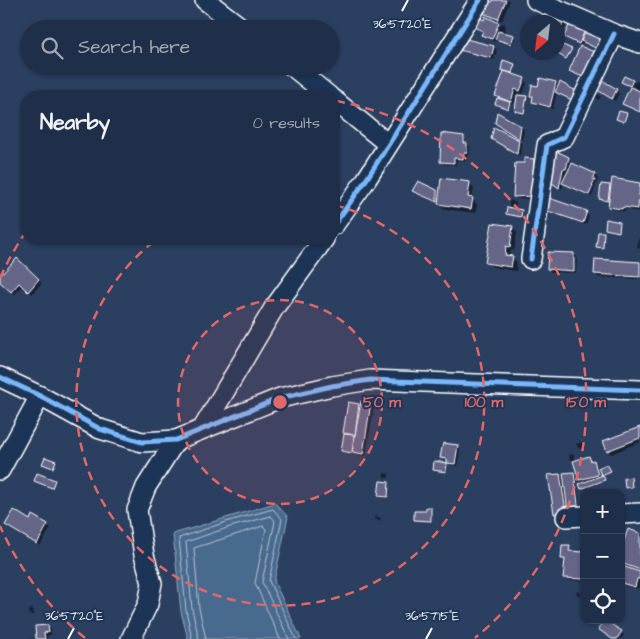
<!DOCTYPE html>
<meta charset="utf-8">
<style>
:root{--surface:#202f49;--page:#2d3b53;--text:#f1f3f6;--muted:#a2a9b4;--line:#3d4a61}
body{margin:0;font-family:"Architects Daughter",sans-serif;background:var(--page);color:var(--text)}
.controls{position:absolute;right:15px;bottom:15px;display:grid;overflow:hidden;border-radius:10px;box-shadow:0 1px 4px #0004}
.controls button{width:45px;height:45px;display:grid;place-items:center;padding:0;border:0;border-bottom:1px solid var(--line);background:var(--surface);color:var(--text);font:25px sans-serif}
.compass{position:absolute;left:520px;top:15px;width:45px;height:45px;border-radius:50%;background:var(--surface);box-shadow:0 1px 4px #0004;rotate:208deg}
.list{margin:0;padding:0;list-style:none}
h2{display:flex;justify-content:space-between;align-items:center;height:65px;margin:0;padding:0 20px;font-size:21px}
h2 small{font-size:16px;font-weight:400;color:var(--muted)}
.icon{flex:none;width:28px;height:28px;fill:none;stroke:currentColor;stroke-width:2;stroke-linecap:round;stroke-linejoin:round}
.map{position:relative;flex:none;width:640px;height:639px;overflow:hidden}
.search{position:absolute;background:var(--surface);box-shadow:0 1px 4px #0004;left:20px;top:20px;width:320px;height:55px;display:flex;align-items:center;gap:12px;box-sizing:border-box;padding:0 18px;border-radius:28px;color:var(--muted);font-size:19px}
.panel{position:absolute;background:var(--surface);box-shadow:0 1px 4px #0004;left:20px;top:90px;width:320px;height:155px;border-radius:20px}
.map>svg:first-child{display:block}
</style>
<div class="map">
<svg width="640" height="639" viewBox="0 0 640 639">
<rect width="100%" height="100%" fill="#2b3f61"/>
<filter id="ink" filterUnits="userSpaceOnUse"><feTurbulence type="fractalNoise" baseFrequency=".02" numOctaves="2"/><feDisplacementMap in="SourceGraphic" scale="10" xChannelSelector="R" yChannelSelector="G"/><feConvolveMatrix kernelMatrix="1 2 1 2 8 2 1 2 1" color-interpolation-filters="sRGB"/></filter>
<g filter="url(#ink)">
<polygon fill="#4a6a8f" stroke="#92a6bc" points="275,503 288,517 274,581 301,639 188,639 181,612 173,534"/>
<g fill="#0007">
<polygon points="494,0 510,0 502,21 488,15 485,12"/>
<polygon points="544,14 563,21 566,24 563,33 559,32 558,36 558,22 541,22"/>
<polygon points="486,18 501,26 501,23 505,24 506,25 504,34 515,38 512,45 497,39 495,42 486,37 483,34 484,32 475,27 484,22"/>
<polygon points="584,31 603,53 584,42 581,47 588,80 571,71 582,46 565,36"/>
<polygon points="463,40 494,47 497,50 494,60 464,52 461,49"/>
<polygon points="514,65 515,66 513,75 524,80 527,83 523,94 518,92 514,104 511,103 509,109 498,105 497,104 499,98 496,96 505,71 502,70"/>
<polygon points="624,77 635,83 636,81 640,82 640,113 624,104 638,91 632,85 631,88 631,86 623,82"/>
<polygon points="600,81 619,93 615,101 596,88"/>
<polygon points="556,83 577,103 557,92 553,109 536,105 533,102 534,98 531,95 539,87"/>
<polygon points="595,93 601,96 599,100 594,96"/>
<polygon points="526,98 527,99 525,113 517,112 516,111"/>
<polygon points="496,123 521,127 524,130 522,140"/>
<polygon points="463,137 470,147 469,156 467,155 466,161 457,160 456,165 444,164 441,161"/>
<polygon points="519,141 522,144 520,156 496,142"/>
<polygon points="568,158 571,161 571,164 595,175 598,178 592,197 567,186 564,183 562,189 553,183"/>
<polygon points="533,160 536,163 535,199 517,199 514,196 526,165"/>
<polygon points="613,180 640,185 640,212 625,209 625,212 612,209 609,206 610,201 600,199 609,187 612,189"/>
<polygon points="469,183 474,188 472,199 477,204 476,213 444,209 439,204 417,194 414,191 437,191 440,195"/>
<polygon points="510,200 516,203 514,210 523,212 522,218 507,214"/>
<polygon points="546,209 586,213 589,216 586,225 549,212"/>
<polygon points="513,228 517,232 514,251 511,250 510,257 517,262 516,271 492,267 487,262"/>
<polygon points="638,239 640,239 640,249 637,247"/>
<polygon points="574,254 577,257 576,273 551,272 548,269"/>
<polygon points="17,260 42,283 32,294 22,286 15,294 0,280 0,278"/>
<polygon points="640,263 640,279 598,277 595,274"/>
<polygon points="371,404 374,407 366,456 357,455 353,451 353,453 344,452 343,451 345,433 358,405 361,407"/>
<polygon points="640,428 640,442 611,454 608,451"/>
<polygon points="582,442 585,447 579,449 576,444"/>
<polygon points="457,446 460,449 458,466 451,465 448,461 445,460 442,457"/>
<polygon points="573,454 576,461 589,458 593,461 596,464 600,477 604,477 605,481 584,490 581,485 584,483 580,480 574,460 570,460 569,455"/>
<polygon points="447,464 447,473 434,470"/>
<polygon points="384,473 389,474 389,478 384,477"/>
<polygon points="573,473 576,476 581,514 558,517 555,514 560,475 565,481"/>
<polygon points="389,483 389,498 381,497 379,496"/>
<polygon points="431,508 432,521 415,520 427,513"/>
<polygon points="375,516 381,518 380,521 374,519"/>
<polygon points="33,517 51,528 40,546 10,528 30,522"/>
<polygon points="640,534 640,571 637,570 640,573 640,582 638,589 625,586 622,583 633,569 621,564 621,553"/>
<polygon points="569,547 572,552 584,553 584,581 568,580 565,577 566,562 562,558"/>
<polygon points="578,591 582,594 581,597 576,593"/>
<polygon points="29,609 33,610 33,615 28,614"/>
<polygon points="48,626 51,629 51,635 47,636 47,639 27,639 37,638"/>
<polygon points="599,629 621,632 624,635 621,639 613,639"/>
</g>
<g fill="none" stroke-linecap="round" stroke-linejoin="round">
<g stroke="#b7c3d2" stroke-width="1">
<polyline points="192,639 186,610 179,538 229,521 273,509 282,519 269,581 296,639"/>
<polyline points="199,639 192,609 186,542 230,527 271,516 275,521 262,582 289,639"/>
<polyline points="206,639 199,608 194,548 263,526 266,529 255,583 280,639"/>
</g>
</g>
<g fill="#656588" stroke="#fff">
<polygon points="493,0 506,0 498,19 483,13 488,1 492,2"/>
<polygon points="543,13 564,20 560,31 558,30 558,22 539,22"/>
<polygon points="485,16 499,23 492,39 481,35 483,31 474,27 478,17 484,20"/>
<polygon points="570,23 585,30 579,44 564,37"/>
<polygon points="587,29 606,38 600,50 581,41"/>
<polygon points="498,31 514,35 511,44 495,39"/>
<polygon points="462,38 494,46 491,58 459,50"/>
<polygon points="563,45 572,49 566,59 558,54"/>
<polygon points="580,46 597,53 585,78 569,71"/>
<polygon points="503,60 515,64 512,73 501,70"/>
<polygon points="504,71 525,78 520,91 515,89 511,102 495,96"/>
<polygon points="624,76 633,80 630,86 621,82"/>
<polygon points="540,78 556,82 550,107 532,102 533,96 530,96 532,85 538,86"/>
<polygon points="600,79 617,89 612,99 594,88"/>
<polygon points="560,82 578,92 574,101 555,92"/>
<polygon points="630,87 640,91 640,112 622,104"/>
<polygon points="517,95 527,96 524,113 515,111"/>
<polygon points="497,98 510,102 508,109 495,104"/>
<polygon points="619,111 627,113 624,122 616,119"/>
<polygon points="497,112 521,126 519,139 495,123"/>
<polygon points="494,127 519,140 517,154 491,139"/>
<polygon points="441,133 464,136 464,143 467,143 467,153 464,153 463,159 454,158 454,163 440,162"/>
<polygon points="554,150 569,157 566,169 563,169 559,188 548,180"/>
<polygon points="525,158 534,159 532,196 513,197 515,163 524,163"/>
<polygon points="572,163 596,174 593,179 595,180 592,185 593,186 589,195 562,183"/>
<polygon points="441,178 470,182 468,197 473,198 471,209 438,204"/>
<polygon points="612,178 640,183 638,209 623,207 622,209 608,207"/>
<polygon points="418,181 437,190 437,202 412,191"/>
<polygon points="601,184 610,185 608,201 599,199"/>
<polygon points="549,198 587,211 583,223 545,210"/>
<polygon points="507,207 522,210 521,217 506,214"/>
<polygon points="606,219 620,222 619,232 605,229"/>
<polygon points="492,223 513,226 510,247 506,246 505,255 513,256 511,267 485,263"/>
<polygon points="598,232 604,232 603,248 596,247"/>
<polygon points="548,252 574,253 574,271 547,269"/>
<polygon points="17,258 39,279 28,292 19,283 11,292 0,282 0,276"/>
<polygon points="595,259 640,262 640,277 594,274"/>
<polygon points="361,401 371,402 363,454 352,452"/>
<polygon points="348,402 359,404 355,435 343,433"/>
<polygon points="640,427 640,438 607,451 603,441"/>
<polygon points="344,434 354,435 352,453 341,451"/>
<polygon points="443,443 458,445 455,464 447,463 447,459 440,458"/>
<polygon points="589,456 591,461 594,460 598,475 579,480 573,461"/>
<polygon points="45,457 56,461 53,468 42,464"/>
<polygon points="434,461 447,463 446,472 433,470"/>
<polygon points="607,464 611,471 601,475 598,468"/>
<polygon points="574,472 579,512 568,513 563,473"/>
<polygon points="37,473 55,480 52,488 34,481"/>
<polygon points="560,474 566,512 554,514 548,475"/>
<polygon points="603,475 605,480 581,489 579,484"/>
<polygon points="631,477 632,487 625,488 624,478"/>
<polygon points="380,481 389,482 388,497 378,496"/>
<polygon points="426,507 431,507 431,521 414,520 414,511 426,511"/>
<polygon points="14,510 30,520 32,515 48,524 37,544 5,525"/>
<polygon points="628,529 640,533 640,570 621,563 621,549"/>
<polygon points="562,545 570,545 569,551 584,552 584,579 563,578 565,559 561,559"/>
<polygon points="622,566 640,572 639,579 637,579 635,587 621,583 623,574 621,573"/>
<polygon points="604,620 622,631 617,639 612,639 598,629"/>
<polygon points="48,625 49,632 44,633 45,639 36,639 35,626"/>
</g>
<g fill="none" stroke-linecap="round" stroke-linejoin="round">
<g stroke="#fff" stroke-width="22">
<g id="minor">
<polyline points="205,0 243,29"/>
<polyline points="536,0 614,34 640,43"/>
<polyline points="292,66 329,96"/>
<polyline points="334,100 388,144"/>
<polyline points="334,225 366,180 480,0"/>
<polyline points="531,259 547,145 564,137 614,34"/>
<polyline points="0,377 40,396 100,429 142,442 176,440 280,398 332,386 370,380 640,390"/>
<polyline points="203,428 274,308 324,239"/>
<polyline points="0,470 40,396"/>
<polyline points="621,514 640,513"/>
<polyline points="566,517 584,516"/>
<polyline points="131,639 148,604 152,583 144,555 137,510 146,487 176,440"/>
</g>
</g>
<use href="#minor" stroke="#1d3557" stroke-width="19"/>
<g stroke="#1d3557" stroke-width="8">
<g id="cycleway">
<polyline points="334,225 366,180 480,0"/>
<polyline points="531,259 547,145 564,137 614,34"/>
<polyline points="0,377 40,396 100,429 142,442 176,440 280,398 332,386 370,380 640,390"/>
</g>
</g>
<use href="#cycleway" stroke="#7ab7fb" stroke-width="5"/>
</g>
</g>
<path fill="none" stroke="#fff" stroke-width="2" d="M 402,11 L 408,0M 68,639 L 74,628M 426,639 L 432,628"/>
<circle cx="280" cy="402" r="102" fill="#e26868" fill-opacity=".12"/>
<g fill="none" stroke="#e26868" stroke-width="2.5" stroke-dasharray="9 6">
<circle cx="280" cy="402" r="102"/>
<path d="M335 205A204 204 0 1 1 157 239"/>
<path d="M85 638A306 306 0 0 1 0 526M0 278A306 306 0 0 1 25 233M269 96A306 306 0 0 1 291 96M336 101A306 306 0 0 1 475 638"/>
</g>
<g font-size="12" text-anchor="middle" fill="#fff" stroke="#1d3557" stroke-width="4" stroke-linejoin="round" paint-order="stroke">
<text x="402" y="28">36°57'20"E</text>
<text x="74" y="620">36°57'20"E</text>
<text x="432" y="620">36°57'15"E</text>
</g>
<circle cx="280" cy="402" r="8" fill="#e26868" stroke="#1d3557" stroke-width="2.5"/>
<g font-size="15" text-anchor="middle" font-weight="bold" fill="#e26868" stroke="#1d3557" stroke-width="4" stroke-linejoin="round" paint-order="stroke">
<text x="382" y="407">50 m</text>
<text x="484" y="407">100 m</text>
<text x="586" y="407">150 m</text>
</g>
</svg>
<div class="controls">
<button>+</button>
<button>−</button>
<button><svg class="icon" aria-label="locate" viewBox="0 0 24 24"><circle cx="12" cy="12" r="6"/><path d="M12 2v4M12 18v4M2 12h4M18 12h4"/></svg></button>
</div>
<svg class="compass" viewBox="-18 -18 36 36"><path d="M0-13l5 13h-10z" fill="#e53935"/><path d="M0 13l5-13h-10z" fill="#a2a9b4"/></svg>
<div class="search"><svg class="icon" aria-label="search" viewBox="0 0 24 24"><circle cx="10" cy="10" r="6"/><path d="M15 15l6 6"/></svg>Search here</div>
<section class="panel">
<h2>Nearby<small>0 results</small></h2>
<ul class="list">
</ul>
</section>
</div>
